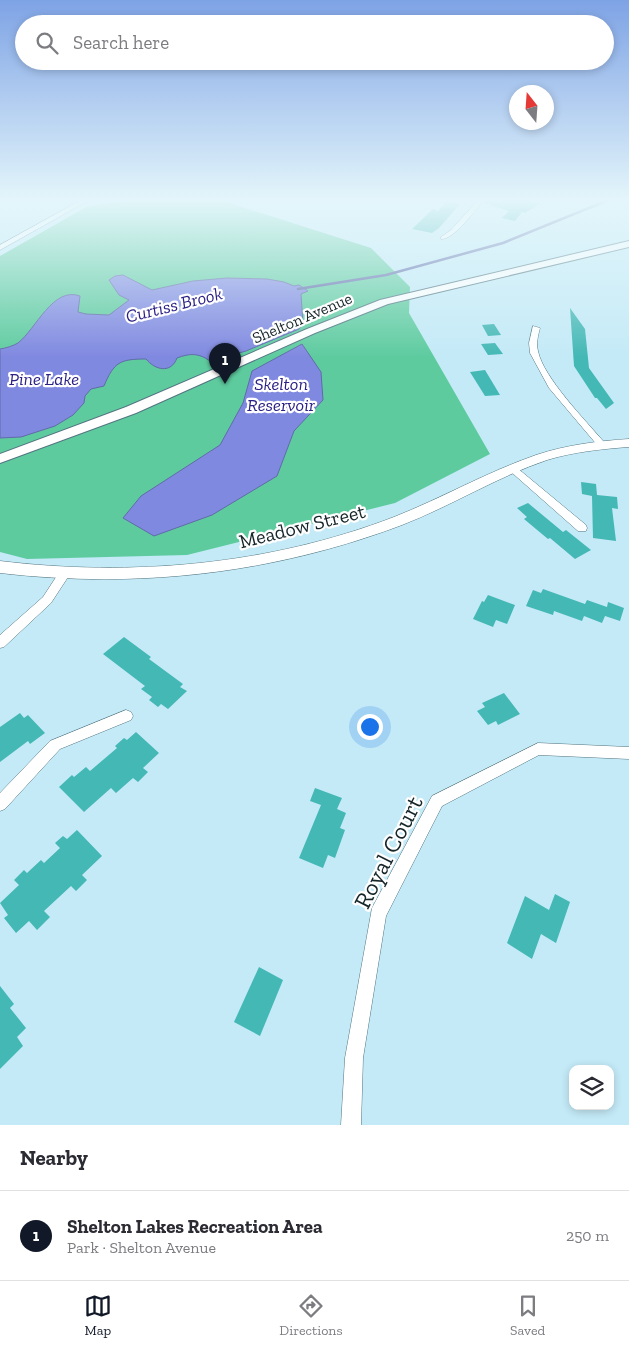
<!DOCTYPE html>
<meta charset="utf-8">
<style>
:root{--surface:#fff;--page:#f7f7f7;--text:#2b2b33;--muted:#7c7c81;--line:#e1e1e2;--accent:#111827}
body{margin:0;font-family:"Zilla Slab",serif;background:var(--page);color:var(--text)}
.controls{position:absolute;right:15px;bottom:15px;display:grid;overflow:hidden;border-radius:10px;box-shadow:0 2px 8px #0003}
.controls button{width:45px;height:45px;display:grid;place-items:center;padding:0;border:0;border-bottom:1px solid var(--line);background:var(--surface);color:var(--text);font:25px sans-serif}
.compass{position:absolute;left:509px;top:85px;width:45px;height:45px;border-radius:50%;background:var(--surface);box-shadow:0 2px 8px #0003;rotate:343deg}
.you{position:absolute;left:369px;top:726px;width:18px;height:18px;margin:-12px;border:4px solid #fff;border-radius:50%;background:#1a73e8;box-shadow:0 0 0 8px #1a73e833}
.badge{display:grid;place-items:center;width:32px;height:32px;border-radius:50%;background:var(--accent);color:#fff;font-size:16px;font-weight:700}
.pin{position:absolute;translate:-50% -41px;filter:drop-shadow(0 1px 2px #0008)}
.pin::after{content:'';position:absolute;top:26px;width:18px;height:15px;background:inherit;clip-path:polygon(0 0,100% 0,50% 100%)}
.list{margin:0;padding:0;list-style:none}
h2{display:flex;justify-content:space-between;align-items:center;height:65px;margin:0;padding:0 20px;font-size:21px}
h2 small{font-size:16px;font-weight:400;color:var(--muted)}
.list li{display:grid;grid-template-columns:32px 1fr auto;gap:15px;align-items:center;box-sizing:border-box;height:90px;padding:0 20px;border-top:1px solid var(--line)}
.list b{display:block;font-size:19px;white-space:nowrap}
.list p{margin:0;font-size:16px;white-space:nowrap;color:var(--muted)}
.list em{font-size:16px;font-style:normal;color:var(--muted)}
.icon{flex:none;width:28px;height:28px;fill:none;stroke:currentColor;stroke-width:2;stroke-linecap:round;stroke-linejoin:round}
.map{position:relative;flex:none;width:629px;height:1125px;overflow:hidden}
.search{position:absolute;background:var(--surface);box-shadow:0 2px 8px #0003;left:15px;right:15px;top:15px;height:55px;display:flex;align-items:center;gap:12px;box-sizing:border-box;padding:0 18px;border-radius:28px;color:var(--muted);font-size:19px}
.sheet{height:155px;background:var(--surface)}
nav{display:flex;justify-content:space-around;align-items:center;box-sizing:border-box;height:70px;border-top:1px solid var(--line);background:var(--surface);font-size:14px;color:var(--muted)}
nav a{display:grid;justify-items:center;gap:2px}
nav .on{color:var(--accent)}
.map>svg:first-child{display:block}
</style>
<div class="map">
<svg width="629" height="1125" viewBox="0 0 629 1125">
<rect width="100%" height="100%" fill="#c4eaf7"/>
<polygon fill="#5ecb9f" points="143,199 217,199 371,248 410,287 409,313 490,454 395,503 187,555 27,559 0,552 0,256 88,206"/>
<g fill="#8089e0" stroke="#606ba9">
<path d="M 123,275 L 152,290 L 193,281 L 227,278 L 267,279 L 284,282 L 294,286 L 299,285 L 308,291 L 301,294 L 303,324 L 299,329 L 246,351 L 210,361 C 199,353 190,353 177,358 C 171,374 155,370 146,359 C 120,359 114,362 104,386 L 91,389 L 85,396 L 84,403 L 73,415 L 55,426 L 21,437 L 0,438 L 0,349 C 6,348 13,346 18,343 C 36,329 53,286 80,296 L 78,312 L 86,314 L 109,315 L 129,300 L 119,295 L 109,280 L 115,276 Z"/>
<polygon points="302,344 321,372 323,400 294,431 277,476 212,515 154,536 123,518 141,496 220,445 243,403 252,371"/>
</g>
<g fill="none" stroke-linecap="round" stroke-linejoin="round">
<polyline stroke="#606ba9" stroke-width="2.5" points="298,289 386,275 503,243 611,199"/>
</g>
<g fill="#44b8b5">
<polygon points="487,199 534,199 532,202 541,203 525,213 522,212 515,221 502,218 509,211 484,203"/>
<polygon points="446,202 460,204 439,228 432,233 412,229 433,209 438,211"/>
<polygon points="570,308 585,329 589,368 614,403 606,409 597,398 595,398 574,366"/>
<polygon points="494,324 501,335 488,336 482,325"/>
<polygon points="495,343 503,354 488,355 481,344"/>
<polygon points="485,370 500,395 485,396 470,372"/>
<polygon points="581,482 596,484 597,495 617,497 618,509 612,508 616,541 593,538 592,496 582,494"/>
<polygon points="528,503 563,532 566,530 591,550 575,559 550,538 548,539 524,519 527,517 517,508"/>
<polygon points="543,589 585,604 587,600 607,607 608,602 624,608 620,621 605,616 602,623 584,616 582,621 554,611 553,615 526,606 533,590 541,593"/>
<polygon points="488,595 515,605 507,624 496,620 493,627 473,619 482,601 484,602"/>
<polygon points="124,637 151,657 149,659 183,684 180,687 187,691 168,709 161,704 158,707 149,700 152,697 141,689 145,686 103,654"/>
<polygon points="504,693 520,714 498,725 496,721 488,725 477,711 485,707 482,703"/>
<polygon points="20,713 24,718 28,715 45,733 30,744 28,741 0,762 0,727"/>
<polygon points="136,732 159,753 143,768 148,772 138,782 133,778 116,793 111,788 84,812 59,787 72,775 74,777 86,767 90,771 117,748 115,746 124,738 127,740"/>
<polygon points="315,788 342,798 337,809 346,813 340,828 345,830 335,858 328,855 323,868 299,858 321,805 310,801"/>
<polygon points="77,830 102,856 82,875 87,880 76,891 71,886 44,911 50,917 37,930 29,921 16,933 4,918 8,915 0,903 19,885 14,880 24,870 27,873 41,860 44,863 60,848 55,843 63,836 67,839"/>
<polygon points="555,894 570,902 556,943 541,934 532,959 507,943 525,896 549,910"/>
<polygon points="259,967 283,980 260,1036 234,1022"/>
<polygon points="0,986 14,1004 10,1008 26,1028 17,1037 23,1046 0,1069"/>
</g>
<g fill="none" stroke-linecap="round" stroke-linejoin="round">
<g stroke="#527580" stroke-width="1">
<g id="minor">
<polygon points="83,199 91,199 0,250 0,245"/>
<path d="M 479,199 L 485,199 C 476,209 454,240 441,239 L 441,237 L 451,230 Z"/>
<path d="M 533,326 L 540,328 C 538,336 536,343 538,351 C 543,377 586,421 604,442 L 604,446 L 598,446 L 549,388 L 530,353 L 529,343 Z"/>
<polygon points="513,466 516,467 586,525 587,528 586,531 578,531 510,471 508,469 510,467"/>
<polygon points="64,570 68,571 70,574 51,603 4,647 0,648 0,635 43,597 60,571"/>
<polygon points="126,710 131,712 133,716 131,720 60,749 5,809 0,811 0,793 50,741"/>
<polygon points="538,743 629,747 629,759 539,755 442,806 386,916 363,1058 361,1125 341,1125 345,1058 372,908 432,796"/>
</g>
</g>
<g stroke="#527580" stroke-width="1">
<path id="tertiary" d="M 629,439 L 629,447 C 602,449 573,452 547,460 C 497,477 451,506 402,525 C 272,574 137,589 0,573 L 0,561 C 132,577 269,565 394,517 C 442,498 487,472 536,455 C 566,445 598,441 629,439 Z"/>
</g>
<g stroke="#527580" stroke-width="2">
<polygon id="secondary" points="629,241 629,247 388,304 315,333 136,413 0,463 0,454 126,407 307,329 380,300"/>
</g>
<use href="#minor" fill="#fff" fill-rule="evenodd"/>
<use href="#tertiary" fill="#fff" fill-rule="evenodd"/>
<use href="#secondary" fill="#fff" fill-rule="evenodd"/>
</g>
<linearGradient id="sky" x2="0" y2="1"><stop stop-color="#7ea3e5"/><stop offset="0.56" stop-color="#e4f6fb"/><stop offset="1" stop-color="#e4f6fb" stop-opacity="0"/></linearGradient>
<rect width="629" height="357" fill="url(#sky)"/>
<g text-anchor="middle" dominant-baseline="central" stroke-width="4.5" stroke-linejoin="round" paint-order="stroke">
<g font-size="16" fill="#16252a" stroke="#fff">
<text transform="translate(302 318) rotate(-23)">Shelton Avenue</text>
</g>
<g font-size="18" font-style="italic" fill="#2a2085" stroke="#fff">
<text transform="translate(174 305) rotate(-14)">Curtiss Brook</text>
<text x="44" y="379">Pine Lake</text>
<text x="281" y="384">Skelton<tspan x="281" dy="21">Reservoir</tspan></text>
</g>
<g font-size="20" fill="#16252a" stroke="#fff">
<text transform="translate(302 526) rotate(-14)">Meadow Street</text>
</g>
<g font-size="24" fill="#16252a" stroke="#fff">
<text transform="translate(388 852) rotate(-63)">Royal Court</text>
</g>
</g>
</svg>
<div class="controls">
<button><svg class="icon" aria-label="layers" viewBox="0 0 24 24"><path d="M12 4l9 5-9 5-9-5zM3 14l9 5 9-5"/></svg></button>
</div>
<svg class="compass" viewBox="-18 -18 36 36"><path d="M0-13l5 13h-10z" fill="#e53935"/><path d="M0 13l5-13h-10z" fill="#7c7c81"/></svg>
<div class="you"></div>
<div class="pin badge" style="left:225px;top:384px">1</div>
<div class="search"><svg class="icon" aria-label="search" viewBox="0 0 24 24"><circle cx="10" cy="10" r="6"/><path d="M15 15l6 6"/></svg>Search here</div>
</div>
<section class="sheet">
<h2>Nearby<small></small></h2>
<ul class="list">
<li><span class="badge">1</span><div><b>Shelton Lakes Recreation Area</b><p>Park · Shelton Avenue</p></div><em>250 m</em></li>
</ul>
</section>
<nav>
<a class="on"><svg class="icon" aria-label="map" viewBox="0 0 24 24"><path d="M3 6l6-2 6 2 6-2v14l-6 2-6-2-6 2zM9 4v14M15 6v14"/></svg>Map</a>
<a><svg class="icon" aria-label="directions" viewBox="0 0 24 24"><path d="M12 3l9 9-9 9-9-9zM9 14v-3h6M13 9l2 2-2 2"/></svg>Directions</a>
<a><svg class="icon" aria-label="saved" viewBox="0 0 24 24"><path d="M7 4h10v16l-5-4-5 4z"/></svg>Saved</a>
</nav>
